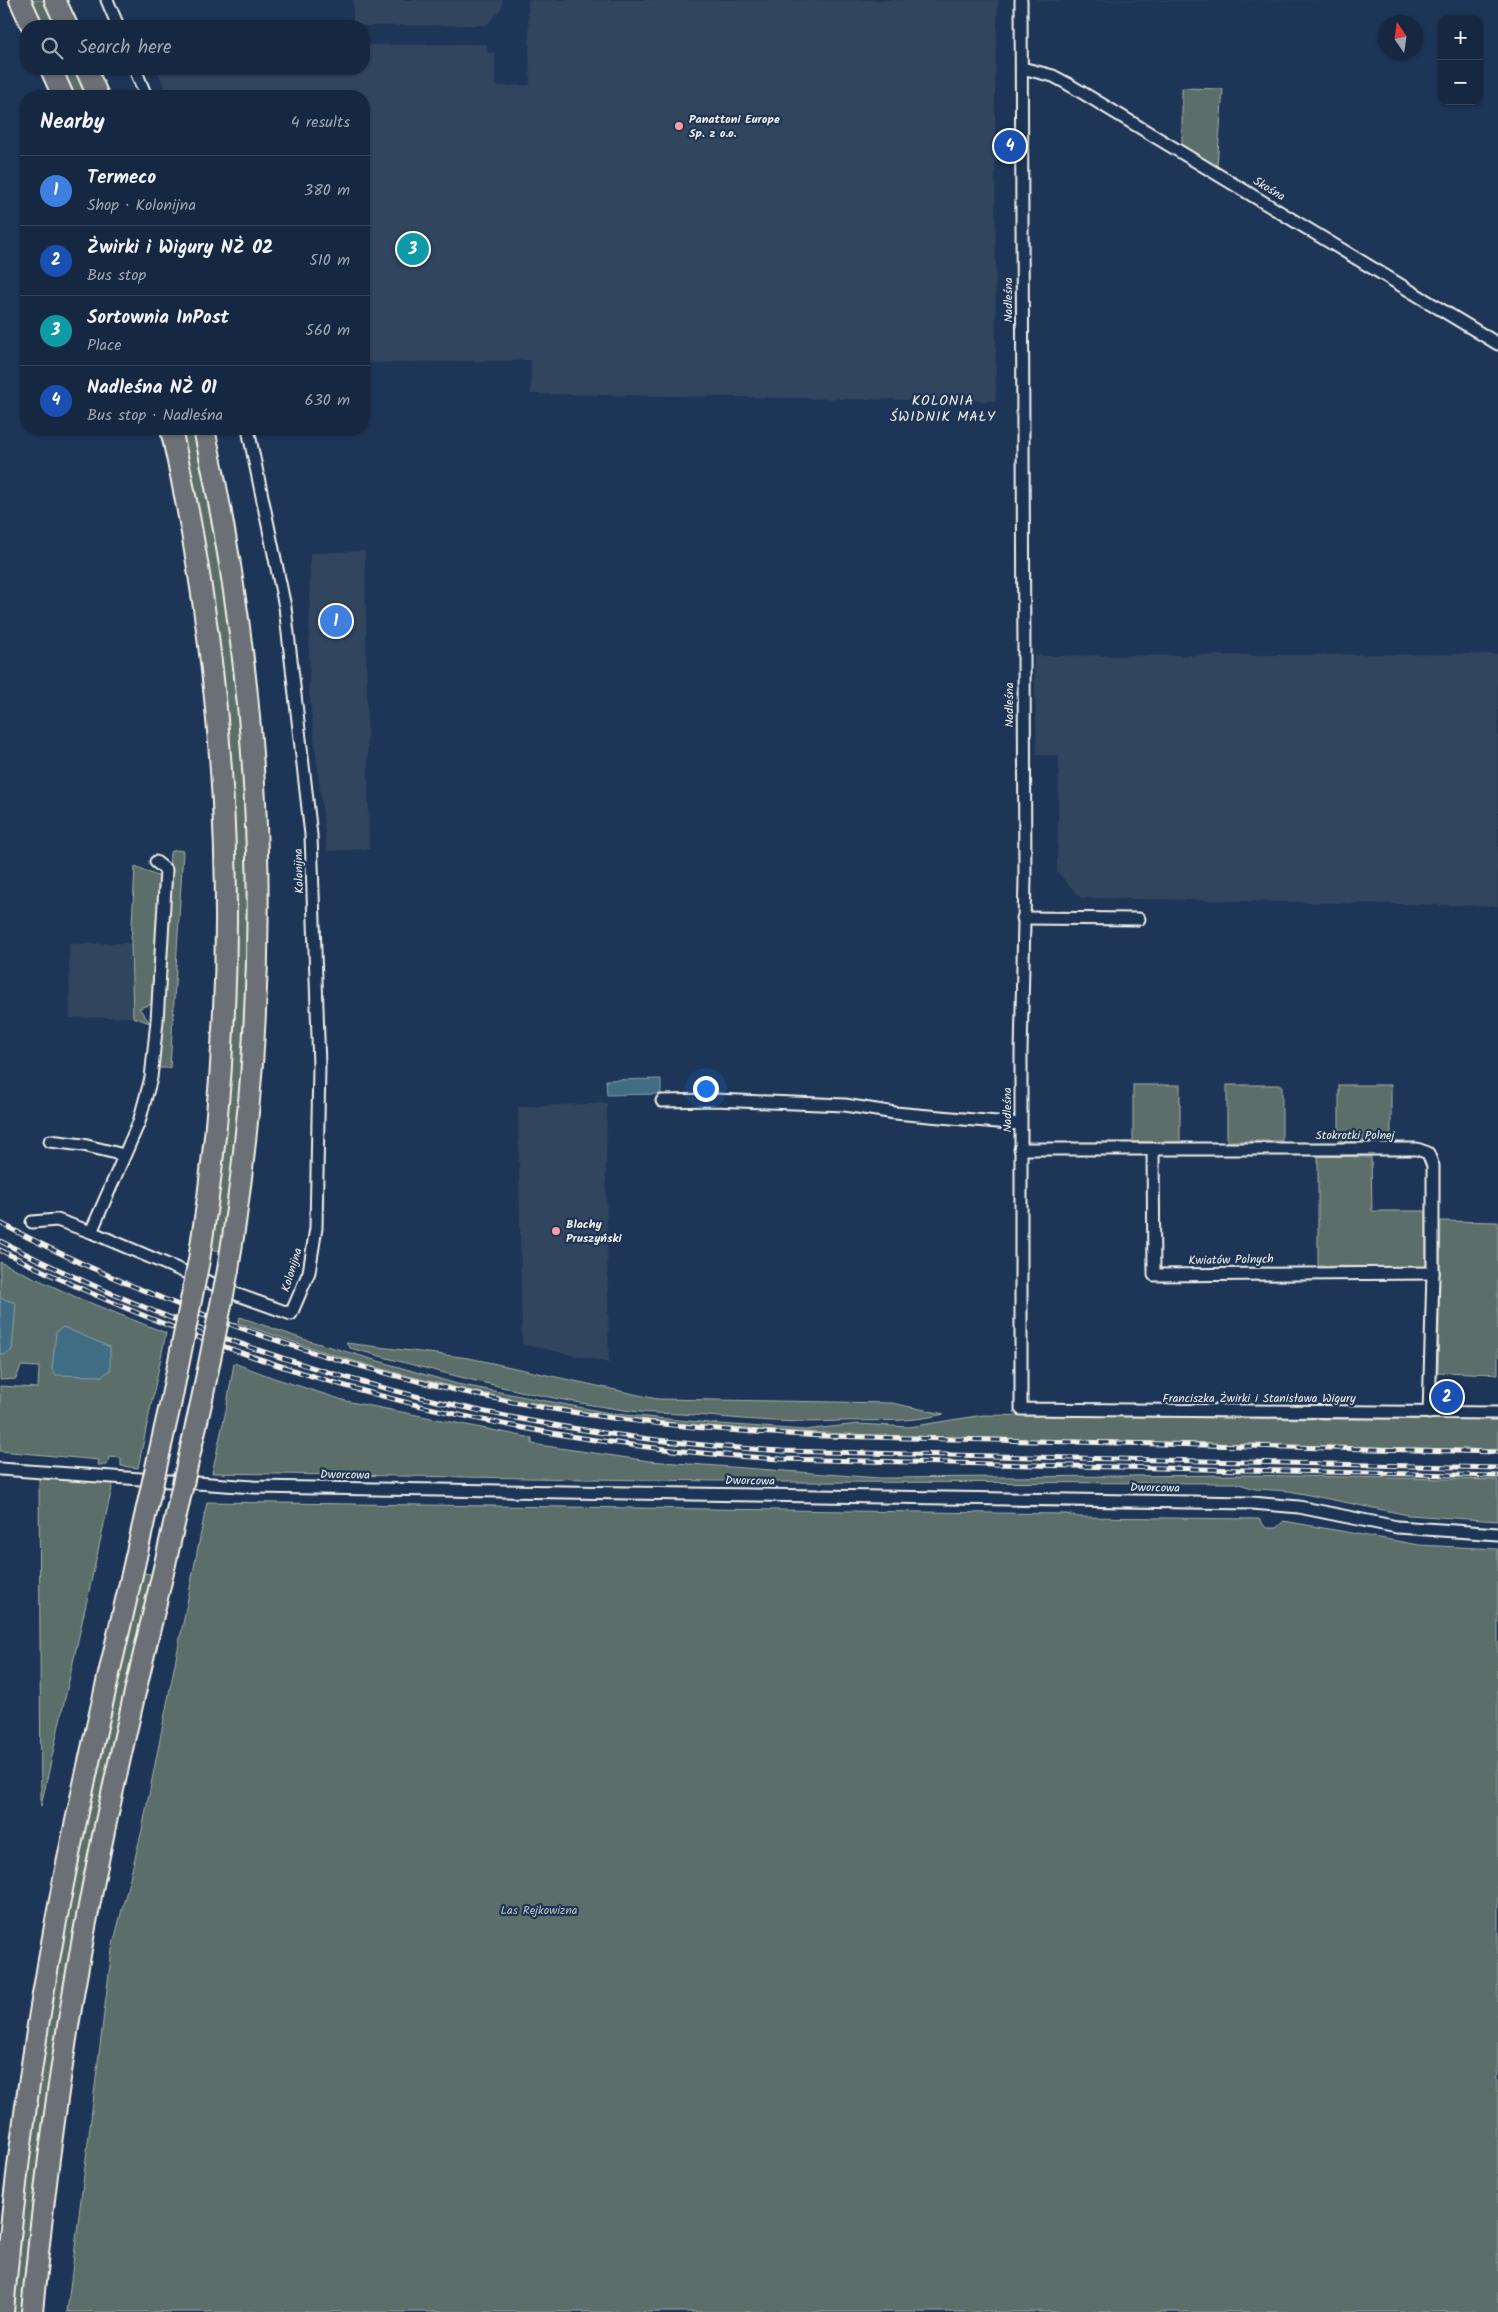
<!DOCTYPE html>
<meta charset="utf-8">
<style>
:root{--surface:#162841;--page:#1f3048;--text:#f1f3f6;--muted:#9ea6b1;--line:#35445a;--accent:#ff9aa2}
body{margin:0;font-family:Kalam,sans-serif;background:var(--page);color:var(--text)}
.controls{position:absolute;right:15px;top:15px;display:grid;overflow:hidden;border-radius:10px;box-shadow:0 1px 4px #0004}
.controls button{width:45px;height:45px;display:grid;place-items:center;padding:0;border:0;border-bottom:1px solid var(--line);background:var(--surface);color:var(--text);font:25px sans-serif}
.compass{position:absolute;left:1378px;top:15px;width:45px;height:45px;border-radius:50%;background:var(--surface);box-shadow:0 1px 4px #0004;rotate:347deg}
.you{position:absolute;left:705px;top:1088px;width:18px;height:18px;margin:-12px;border:4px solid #fff;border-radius:50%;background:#1a73e8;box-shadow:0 0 0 8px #1a73e833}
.badge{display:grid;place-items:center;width:32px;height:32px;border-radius:50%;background:var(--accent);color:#fff;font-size:16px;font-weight:700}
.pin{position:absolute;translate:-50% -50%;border:2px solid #fff;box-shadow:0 1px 5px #0006}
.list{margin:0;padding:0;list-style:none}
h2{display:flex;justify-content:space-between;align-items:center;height:65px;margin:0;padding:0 20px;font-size:21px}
h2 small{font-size:16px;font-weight:400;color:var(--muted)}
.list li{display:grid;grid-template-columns:32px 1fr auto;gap:15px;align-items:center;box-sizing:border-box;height:70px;padding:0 20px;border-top:1px solid var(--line)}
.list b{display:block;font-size:19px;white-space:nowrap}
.list p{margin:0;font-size:16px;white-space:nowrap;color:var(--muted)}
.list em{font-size:16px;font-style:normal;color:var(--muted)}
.icon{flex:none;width:28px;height:28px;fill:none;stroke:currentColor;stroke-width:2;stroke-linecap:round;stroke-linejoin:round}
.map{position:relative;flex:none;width:1498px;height:2312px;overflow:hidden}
.search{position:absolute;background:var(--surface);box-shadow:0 1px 4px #0004;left:20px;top:20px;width:350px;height:55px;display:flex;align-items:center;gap:12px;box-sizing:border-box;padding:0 18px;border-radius:20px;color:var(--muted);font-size:19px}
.panel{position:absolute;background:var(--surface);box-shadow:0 1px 4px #0004;left:20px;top:90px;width:350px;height:345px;border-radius:20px}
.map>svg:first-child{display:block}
</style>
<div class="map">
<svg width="1498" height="2312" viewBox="0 0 1498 2312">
<rect width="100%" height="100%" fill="#1d3557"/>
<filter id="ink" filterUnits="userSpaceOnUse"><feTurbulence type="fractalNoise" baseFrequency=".02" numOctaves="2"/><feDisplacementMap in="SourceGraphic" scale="10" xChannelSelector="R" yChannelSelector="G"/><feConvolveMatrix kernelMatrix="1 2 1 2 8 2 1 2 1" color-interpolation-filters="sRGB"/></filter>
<g filter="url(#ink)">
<g fill="#32445e">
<polygon points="353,0 502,0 502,8 487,25 353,26"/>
<polygon points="528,0 998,0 995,83 996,401 531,394 531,360 364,363 364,96 168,96 157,69 364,69 364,45 487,44 488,53 495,52 495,86 530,85"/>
<polygon points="1035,0 1402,0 1035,1"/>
<polygon points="365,551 369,849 327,851 309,693 310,553"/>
<polygon points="1498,654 1498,906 1081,898 1057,872 1059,756 1037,755 1034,656"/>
<polygon points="131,943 133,1017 70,1018 69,944"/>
<polygon points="607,1103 606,1165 609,1363 522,1344 518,1107"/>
</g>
<g fill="#5b6e69" stroke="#a8b0a8">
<polygon points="27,0 48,0 60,26 39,26"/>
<polygon points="58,69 79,69 91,96 69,96"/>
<polygon points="1182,88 1223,89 1217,166 1182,147"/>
<polygon points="177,429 197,429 201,443 244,715 252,926 241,1117 220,1251 208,1249 233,892"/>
<polygon points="176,850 183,851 170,1068 158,1068 166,972 170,852"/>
<polygon points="135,867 160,877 152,1004 139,1008 150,1023 133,1017 131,943"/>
<rect x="1133" y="1085" width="47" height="57"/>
<rect x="1227" y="1085" width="55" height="56"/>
<rect x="1339" y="1085" width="52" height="56"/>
<polygon points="1318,1156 1371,1157 1372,1211 1426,1211 1426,1267 1318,1266"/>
<polygon points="1441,1221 1498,1222 1498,1374 1438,1372"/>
<polygon points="0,1262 78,1298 166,1333 138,1468 121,1466 121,1458 109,1457 107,1465 98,1465 99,1460 0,1451 0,1386 38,1388 39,1367 21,1366 16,1379 0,1380"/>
<path d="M 240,1317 L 303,1339 L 457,1384 L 615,1414 L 720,1424 L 804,1430 L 858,1424 L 909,1427 L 983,1415 L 1313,1419 L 1498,1419 L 1498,1450 L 900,1436 C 825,1433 748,1431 673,1423 C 581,1413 487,1397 397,1373 C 343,1359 291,1341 238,1323 Z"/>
<path d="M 346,1343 L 469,1358 L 657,1399 L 892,1403 L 944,1414 C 909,1423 875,1420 839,1421 C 790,1424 744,1419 695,1415 C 674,1413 652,1414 631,1411 C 535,1398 442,1373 350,1348 Z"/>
<polygon points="234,1363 274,1378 346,1401 532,1438 532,1444 649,1461 880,1478 1241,1475 1498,1480 1498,1521 1408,1515 1289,1491 1255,1489 1236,1483 779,1482 212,1473 226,1410"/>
<polygon points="39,1474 114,1479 41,1806"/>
<polygon points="207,1502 1067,1514 1079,1517 1259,1519 1266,1528 1276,1528 1284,1521 1419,1545 1498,1549 1498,2312 67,2312 112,1949 142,1830"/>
<polygon points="140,1572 155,1575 27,2312 9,2312 24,2180 63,1925"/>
</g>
<g fill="#406c84" stroke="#88a1ac">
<polygon points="661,1079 661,1094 607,1095 606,1080"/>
<path d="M 0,1298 L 16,1303 L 12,1350 C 9,1353 5,1355 0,1355 Z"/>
<polygon points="63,1327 110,1347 110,1370 102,1376 56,1375 52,1369 56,1332"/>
</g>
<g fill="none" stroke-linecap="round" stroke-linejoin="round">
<g stroke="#f4f1e8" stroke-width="15">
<g id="street">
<polyline points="107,0 118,26"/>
<polyline points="1021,0 1025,878 1021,1053 1021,1409 1498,1413"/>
<polyline points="1022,68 1053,76 1068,84 1498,344"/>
<polyline points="135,69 146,96"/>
<polyline points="156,862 166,870 157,1021 151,1078 139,1122 91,1232 241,1296 291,1314 309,1272 316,1228 319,1066 311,835 285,607 248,429"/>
<polyline points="1023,918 1139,919"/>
<polyline points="662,1101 714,1100 845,1105 895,1113 1020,1124"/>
<polyline points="50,1141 83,1145 124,1155"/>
<polyline points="1020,1149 1417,1149 1428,1153 1433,1166 1433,1273 1429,1413"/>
<polyline points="1153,1150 1154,1275 1433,1273"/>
<polyline points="32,1222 57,1220 91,1232"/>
<polyline points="0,1469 253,1487 1252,1503 1299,1507 1397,1527 1498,1534"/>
</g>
</g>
<g stroke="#f4f1e8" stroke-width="24">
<g id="highway">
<polyline points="20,0 32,26"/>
<polyline points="55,0 67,26"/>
<polyline points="51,69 63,96"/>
<polyline points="86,69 98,96"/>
<path d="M 171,429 C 233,702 243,983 199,1260"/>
<path d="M 204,429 C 267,713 274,983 228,1270"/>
<path d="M 3,2312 C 15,2167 36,2022 64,1879 C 85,1773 111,1667 135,1561"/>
<path d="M 32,2312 C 47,2152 70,1993 103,1836 C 122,1745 144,1654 165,1564"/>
</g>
</g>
<use href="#street" stroke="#1d3557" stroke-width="11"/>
<use href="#highway" stroke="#6b7074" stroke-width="20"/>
<g stroke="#f4f1e8" stroke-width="5">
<g id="rail">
<path d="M 0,1223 C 181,1318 381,1384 584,1414 C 663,1426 744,1432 824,1436 L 1498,1452"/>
<path d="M 0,1241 C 246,1366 506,1435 782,1451 L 1498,1468"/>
<path d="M 0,1250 C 249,1375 503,1443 781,1459 L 1498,1476"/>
</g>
</g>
<use href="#rail" stroke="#1d3557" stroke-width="3" stroke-dasharray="9" stroke-linecap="butt"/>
<g stroke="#f4f1e8" stroke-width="24" stroke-linecap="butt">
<g id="highway-bridge">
<polyline points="135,1561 171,1401 199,1260"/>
<polyline points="165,1564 202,1399 228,1270"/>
</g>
</g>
<use href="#highway-bridge" stroke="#6b7074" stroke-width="20"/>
</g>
</g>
<g fill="#ff9aa2" stroke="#1d3557" stroke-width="2">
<circle cx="679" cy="126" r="5"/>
<circle cx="556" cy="1231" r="5"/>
</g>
<g text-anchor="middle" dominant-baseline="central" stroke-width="4.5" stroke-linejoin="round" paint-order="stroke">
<g font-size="12" font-weight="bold" fill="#f4f1e8" stroke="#1d3557" text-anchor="start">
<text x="689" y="119">Panattoni Europe<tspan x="689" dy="14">Sp. z o.o.</tspan></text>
<text x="566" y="1224">Blachy<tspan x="566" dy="14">Pruszyński</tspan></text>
</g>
<g font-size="12" fill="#f4f1e8" stroke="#1d3557">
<text transform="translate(1269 189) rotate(31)">Skośna</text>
<text transform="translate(1008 300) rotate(-90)">Nadleśna</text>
<text transform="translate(1009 705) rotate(-90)">Nadleśna</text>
<text transform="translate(299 871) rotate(-92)">Kolonijna</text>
<text transform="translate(1007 1110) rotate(-90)">Nadleśna</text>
<text x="1355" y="1135">Stokrotki Polnej</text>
<text transform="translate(1231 1260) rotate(-1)">Kwiatów Polnych</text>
<text transform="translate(292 1270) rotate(-73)">Kolonijna</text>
<text x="1259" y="1398">Franciszka Żwirki i Stanisława Wigury</text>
<text transform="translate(345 1475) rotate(1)">Dworcowa</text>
<text transform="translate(750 1481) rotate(1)">Dworcowa</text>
<text transform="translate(1155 1488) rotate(1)">Dworcowa</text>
</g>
<g font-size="12" fill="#bec3bc" stroke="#1d3557">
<text x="539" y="1910">Las Rejkowizna</text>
</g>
<g font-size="14" letter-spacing="1" fill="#f4f1e8" stroke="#1d3557">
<text x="943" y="401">KOLONIA<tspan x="943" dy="16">ŚWIDNIK MAŁY</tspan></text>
</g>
</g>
</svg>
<div class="controls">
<button>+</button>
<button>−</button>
</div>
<svg class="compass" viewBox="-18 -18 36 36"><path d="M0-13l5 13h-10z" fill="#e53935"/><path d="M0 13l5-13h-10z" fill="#9ea6b1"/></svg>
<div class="you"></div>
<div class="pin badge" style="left:336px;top:621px;background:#3f7fe0">1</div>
<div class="pin badge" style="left:1447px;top:1397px;background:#1a4fb4">2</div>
<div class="pin badge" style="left:413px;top:249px;background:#0f9aa8">3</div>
<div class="pin badge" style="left:1010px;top:146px;background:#1a4fb4">4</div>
<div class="search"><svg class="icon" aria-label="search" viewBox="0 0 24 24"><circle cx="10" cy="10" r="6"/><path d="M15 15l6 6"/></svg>Search here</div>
<section class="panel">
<h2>Nearby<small>4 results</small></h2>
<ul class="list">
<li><span class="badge" style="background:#3f7fe0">1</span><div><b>Termeco</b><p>Shop · Kolonijna</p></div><em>380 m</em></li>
<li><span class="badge" style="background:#1a4fb4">2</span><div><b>Żwirki i Wigury NŻ 02</b><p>Bus stop</p></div><em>510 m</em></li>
<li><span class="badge" style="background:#0f9aa8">3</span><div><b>Sortownia InPost</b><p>Place</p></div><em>560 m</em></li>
<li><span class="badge" style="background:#1a4fb4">4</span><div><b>Nadleśna NŻ 01</b><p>Bus stop · Nadleśna</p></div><em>630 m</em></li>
</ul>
</section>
</div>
